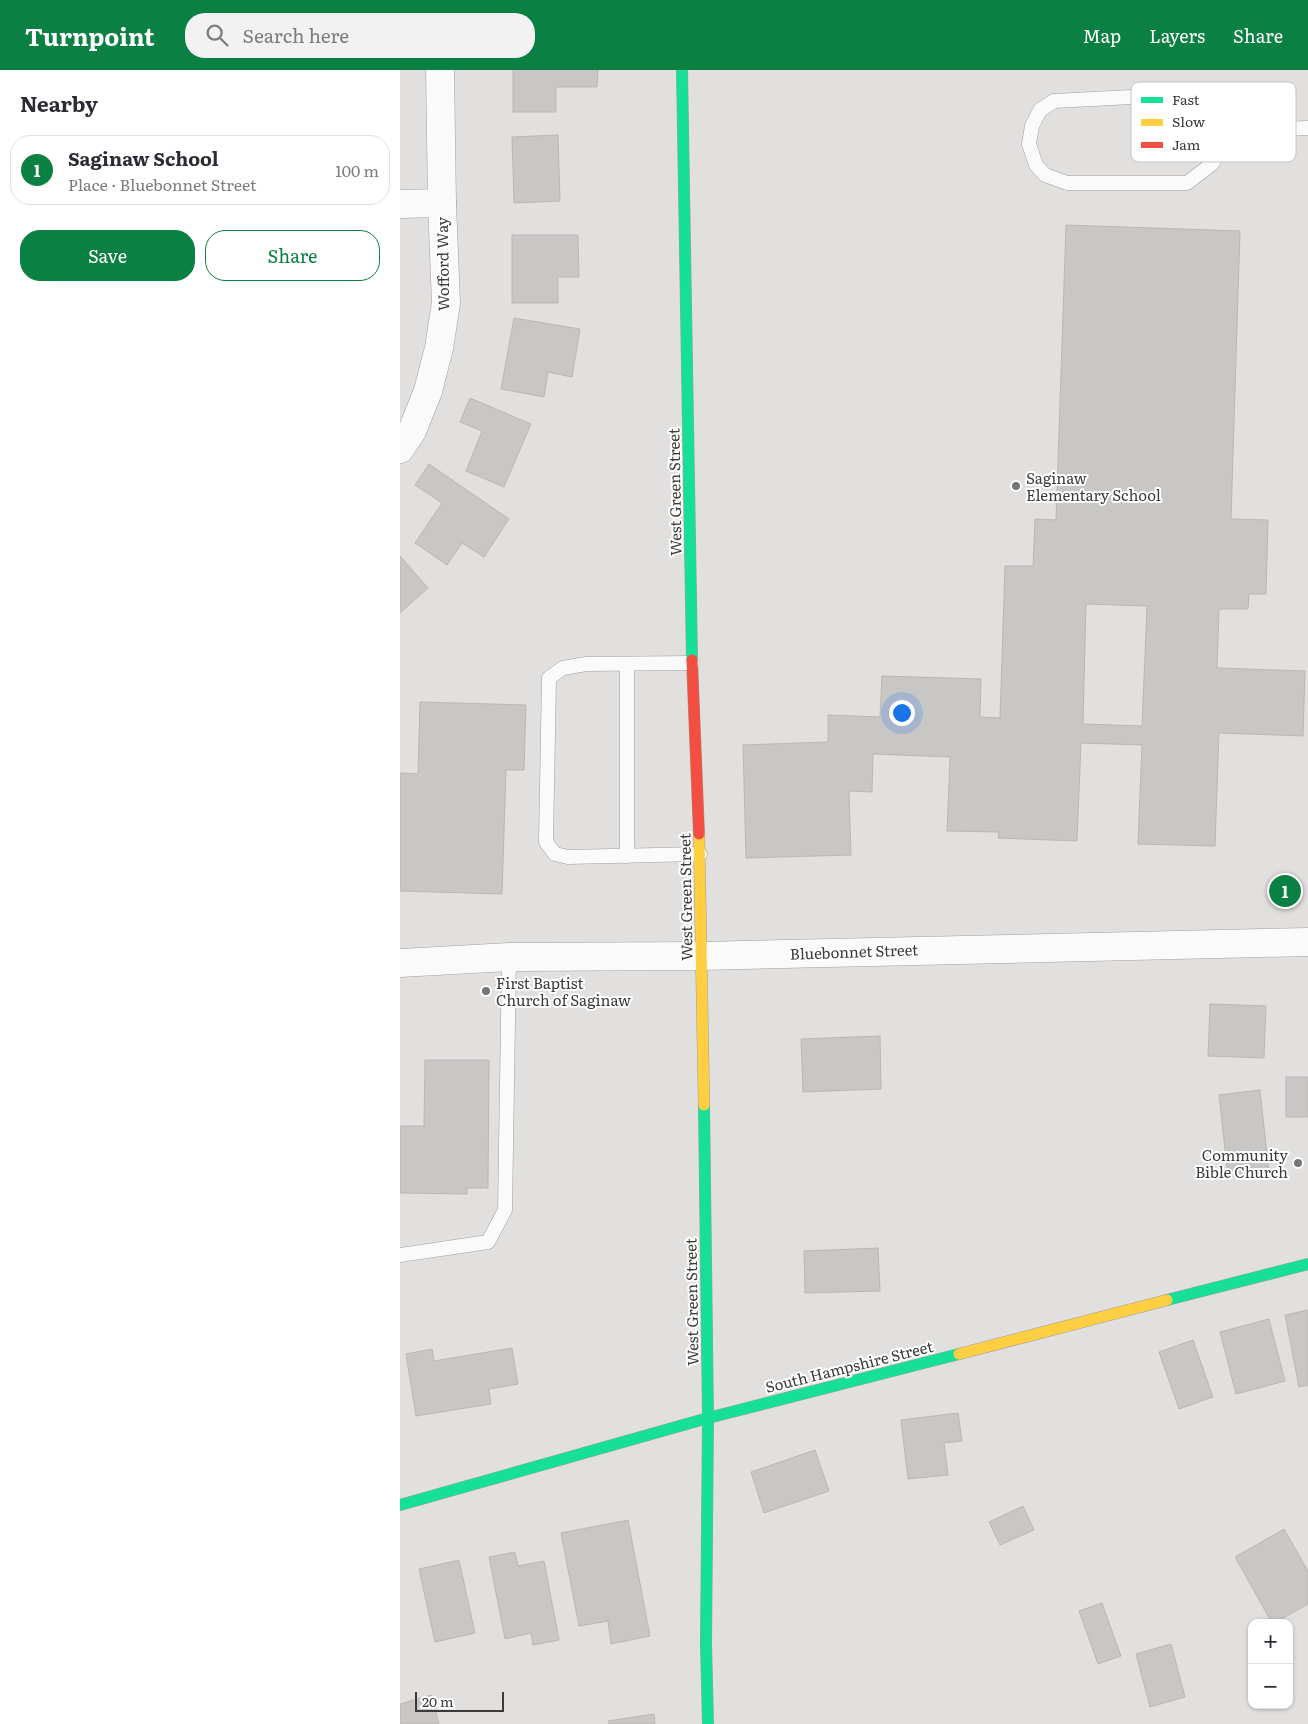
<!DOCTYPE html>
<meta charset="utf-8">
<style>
:root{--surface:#fff;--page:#f2f2f3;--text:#2b2b33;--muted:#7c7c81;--line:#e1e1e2;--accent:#0b8043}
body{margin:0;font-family:Literata,serif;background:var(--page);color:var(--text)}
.controls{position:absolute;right:15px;bottom:15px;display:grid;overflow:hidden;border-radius:10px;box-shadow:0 1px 4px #0004}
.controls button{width:45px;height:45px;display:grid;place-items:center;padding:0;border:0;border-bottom:1px solid var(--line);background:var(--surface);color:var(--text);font:25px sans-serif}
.scale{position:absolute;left:15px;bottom:12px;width:89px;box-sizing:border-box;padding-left:5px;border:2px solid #3c3b39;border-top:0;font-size:14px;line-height:18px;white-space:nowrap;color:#3c3b39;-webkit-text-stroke:4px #fff;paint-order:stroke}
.you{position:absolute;left:501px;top:642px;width:18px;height:18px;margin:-12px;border:4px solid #fff;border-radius:50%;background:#1a73e8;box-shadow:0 0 0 8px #1a73e833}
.badge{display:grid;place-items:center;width:32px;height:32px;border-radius:50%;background:var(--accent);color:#fff;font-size:16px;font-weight:700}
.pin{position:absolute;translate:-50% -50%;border:2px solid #fff;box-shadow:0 1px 5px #0006}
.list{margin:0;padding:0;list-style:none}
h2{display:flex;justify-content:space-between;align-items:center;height:65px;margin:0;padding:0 20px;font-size:21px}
h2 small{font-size:16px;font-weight:400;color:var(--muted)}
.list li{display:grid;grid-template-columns:32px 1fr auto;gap:15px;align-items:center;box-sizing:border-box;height:70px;margin:0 10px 10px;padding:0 10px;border:1px solid var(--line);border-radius:20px}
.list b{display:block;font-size:19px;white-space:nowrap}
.list p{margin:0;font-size:16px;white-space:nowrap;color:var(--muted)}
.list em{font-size:16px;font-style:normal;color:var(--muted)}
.actions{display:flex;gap:10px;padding:15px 20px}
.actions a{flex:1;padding:11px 0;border:1px solid var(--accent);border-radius:20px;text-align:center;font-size:18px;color:var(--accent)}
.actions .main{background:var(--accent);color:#fff}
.icon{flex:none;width:28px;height:28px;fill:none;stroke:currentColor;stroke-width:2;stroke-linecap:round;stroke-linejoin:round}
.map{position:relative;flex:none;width:908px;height:1654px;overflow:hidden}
header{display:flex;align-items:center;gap:30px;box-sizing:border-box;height:70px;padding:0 25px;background:var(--accent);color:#fff}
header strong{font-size:24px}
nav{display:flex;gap:28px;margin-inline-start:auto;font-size:18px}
.search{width:350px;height:45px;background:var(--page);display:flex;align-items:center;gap:12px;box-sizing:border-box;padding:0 18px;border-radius:20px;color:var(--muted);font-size:19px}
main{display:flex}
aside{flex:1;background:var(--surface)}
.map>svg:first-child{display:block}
</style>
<header>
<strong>Turnpoint</strong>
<div class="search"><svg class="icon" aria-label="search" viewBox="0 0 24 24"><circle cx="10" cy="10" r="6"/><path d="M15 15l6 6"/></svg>Search here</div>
<nav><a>Map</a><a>Layers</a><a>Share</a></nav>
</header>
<main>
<aside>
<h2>Nearby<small></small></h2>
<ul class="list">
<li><span class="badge">1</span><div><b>Saginaw School</b><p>Place · Bluebonnet Street</p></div><em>100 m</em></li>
</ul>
<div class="actions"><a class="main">Save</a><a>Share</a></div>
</aside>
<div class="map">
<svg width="908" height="1654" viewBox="0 0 908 1654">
<rect width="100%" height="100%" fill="#e2e0de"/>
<g fill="#c8c7c6" stroke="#bab8b7" fill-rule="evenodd">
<polygon points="113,0 198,0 197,17 156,17 156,42 113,42"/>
<polygon points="158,65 160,131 114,133 112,67"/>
<path d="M 666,155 L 840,161 L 831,449 L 868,450 L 866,524 L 849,524 L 848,539 L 819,539 L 817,598 L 905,601 L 903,666 L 819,663 L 815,776 L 738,774 L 742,675 L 681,673 L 677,771 L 598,768 L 599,762 L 547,761 L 550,687 L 473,684 L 472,722 L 449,721 L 451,785 L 346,788 L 343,675 L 428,672 L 428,645 L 480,647 L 482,606 L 581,609 L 580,647 L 600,648 L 605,496 L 633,496 L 635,449 L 656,450 ZM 686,534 L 747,536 L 742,656 L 683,654 Z"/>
<polygon points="112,165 178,165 179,207 158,207 158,233 112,233"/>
<polygon points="114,248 180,259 172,307 148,302 144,327 101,319"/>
<polygon points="70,328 131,354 104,417 66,401 82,361 60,352"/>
<polygon points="29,394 109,449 84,487 62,473 47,495 15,473 42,433 15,415"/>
<polygon points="0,486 28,518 0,543"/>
<polygon points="20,632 126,635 124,700 106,700 102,824 0,821 0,703 18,704"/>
<polygon points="810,934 866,936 864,988 808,986"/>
<polygon points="480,966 481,1019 403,1022 401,969"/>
<polygon points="25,990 89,990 88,1118 67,1118 67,1124 0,1123 0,1056 24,1056"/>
<rect x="886" y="1007" width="22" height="40"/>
<polygon points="860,1020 869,1103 828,1107 819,1025"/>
<polygon points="478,1178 480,1221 405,1223 404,1181"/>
<polygon points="908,1240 908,1315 899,1317 885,1245"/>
<polygon points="869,1249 885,1311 836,1324 820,1262"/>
<polygon points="793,1270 813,1327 779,1339 759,1282"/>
<polygon points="112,1278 118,1314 89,1319 91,1334 16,1346 6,1284 32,1279 34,1291"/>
<polygon points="558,1343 562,1371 544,1373 548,1405 508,1409 501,1350"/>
<polygon points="415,1380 429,1421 364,1443 351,1402"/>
<polygon points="623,1436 634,1460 600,1475 589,1452"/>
<polygon points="228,1450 250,1566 211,1574 208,1551 179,1556 161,1463"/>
<polygon points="884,1459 908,1501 908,1534 875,1553 872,1553 835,1487"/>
<polygon points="115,1482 118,1496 144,1491 159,1570 133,1575 131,1563 105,1569 89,1487"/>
<polygon points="59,1490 75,1563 35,1572 19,1499"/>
<polygon points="702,1533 721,1586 698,1594 679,1541"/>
<polygon points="771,1574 785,1627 750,1637 736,1584"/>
<polygon points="31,1625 39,1654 0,1654 0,1634"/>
<polygon points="254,1644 255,1654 209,1654 208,1651"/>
</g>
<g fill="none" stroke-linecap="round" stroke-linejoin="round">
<g stroke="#9f9e9d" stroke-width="15">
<g id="lane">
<polyline points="831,61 812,94 787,113 667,113 645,105 636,95 629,74 632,56 640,40 654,31 770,25 807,40 831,61 908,58"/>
<polyline points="292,593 186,594 163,598 149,608 146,772 155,784 168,787 300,784"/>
<polyline points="227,594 227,786"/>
<polyline points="0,1185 88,1172 105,1140 109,887"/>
</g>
</g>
<g stroke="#9f9e9d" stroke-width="29">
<g id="street">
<polyline points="0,134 42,133"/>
<polyline points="0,379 12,361 28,321 39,278 46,233 42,133 40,0"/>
<polyline points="0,893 109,887 301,886 908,872"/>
</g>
</g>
<g stroke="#9f9e9d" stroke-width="12">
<g id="fast">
<polyline points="282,0 292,590"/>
<polyline points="304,1035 308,1348 306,1574 308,1654"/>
<polyline points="767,1230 908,1194"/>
<polyline points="0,1435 308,1348 559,1284"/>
</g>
</g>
<g stroke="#9f9e9d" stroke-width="12">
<g id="slow">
<polyline points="299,764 304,1035"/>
<polyline points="559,1284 767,1230"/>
</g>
</g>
<g stroke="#9f9e9d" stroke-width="12">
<polyline id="jam" points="292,590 299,764"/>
</g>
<use href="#lane" stroke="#fbfafa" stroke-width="14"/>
<use href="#street" stroke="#fbfafa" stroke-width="28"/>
<use href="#fast" stroke="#16e098" stroke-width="11"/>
<use href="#slow" stroke="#ffcf43" stroke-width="11"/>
<use href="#jam" stroke="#f24e42" stroke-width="11"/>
</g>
<g fill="#767573" stroke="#fff" stroke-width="2">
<circle cx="616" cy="416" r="5"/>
<circle cx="86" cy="921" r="5"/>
<circle cx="898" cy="1093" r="5"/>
</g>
<g text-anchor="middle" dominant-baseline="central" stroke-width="4" stroke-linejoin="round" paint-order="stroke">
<g font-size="15" fill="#3c3b39" stroke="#fff">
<text transform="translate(42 194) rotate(-91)">Wofford Way</text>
<text transform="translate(274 422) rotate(-91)">West Green Street</text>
<text transform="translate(285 827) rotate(-91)">West Green Street</text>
<text transform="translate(454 881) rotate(-2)">Bluebonnet Street</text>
<text transform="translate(291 1232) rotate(-91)">West Green Street</text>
<text transform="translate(449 1296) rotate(-14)">South Hampshire Street</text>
</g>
<g font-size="15" fill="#3c3b39" stroke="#fff" text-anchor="start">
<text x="626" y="407">Saginaw<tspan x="626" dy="17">Elementary School</tspan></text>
<text x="96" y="912">First Baptist<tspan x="96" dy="17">Church of Saginaw</tspan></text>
<text x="888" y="1084" text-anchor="end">Community<tspan x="888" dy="17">Bible Church</tspan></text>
</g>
</g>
<rect x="731" y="12" width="165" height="80" rx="8" fill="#fff" stroke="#c4c4c4" stroke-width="1"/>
<rect x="741" y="27" width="22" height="6" fill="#16e098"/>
<rect x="741" y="49" width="22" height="7" fill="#ffcf43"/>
<rect x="741" y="72" width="22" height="6" fill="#f24e42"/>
<g font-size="14" fill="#3c3b39">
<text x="772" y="35">Fast</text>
<text x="772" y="57">Slow</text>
<text x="772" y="80">Jam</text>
</g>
</svg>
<div class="controls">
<button>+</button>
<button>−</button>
</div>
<div class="scale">20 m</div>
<div class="you"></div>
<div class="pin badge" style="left:885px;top:821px">1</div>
</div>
</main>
